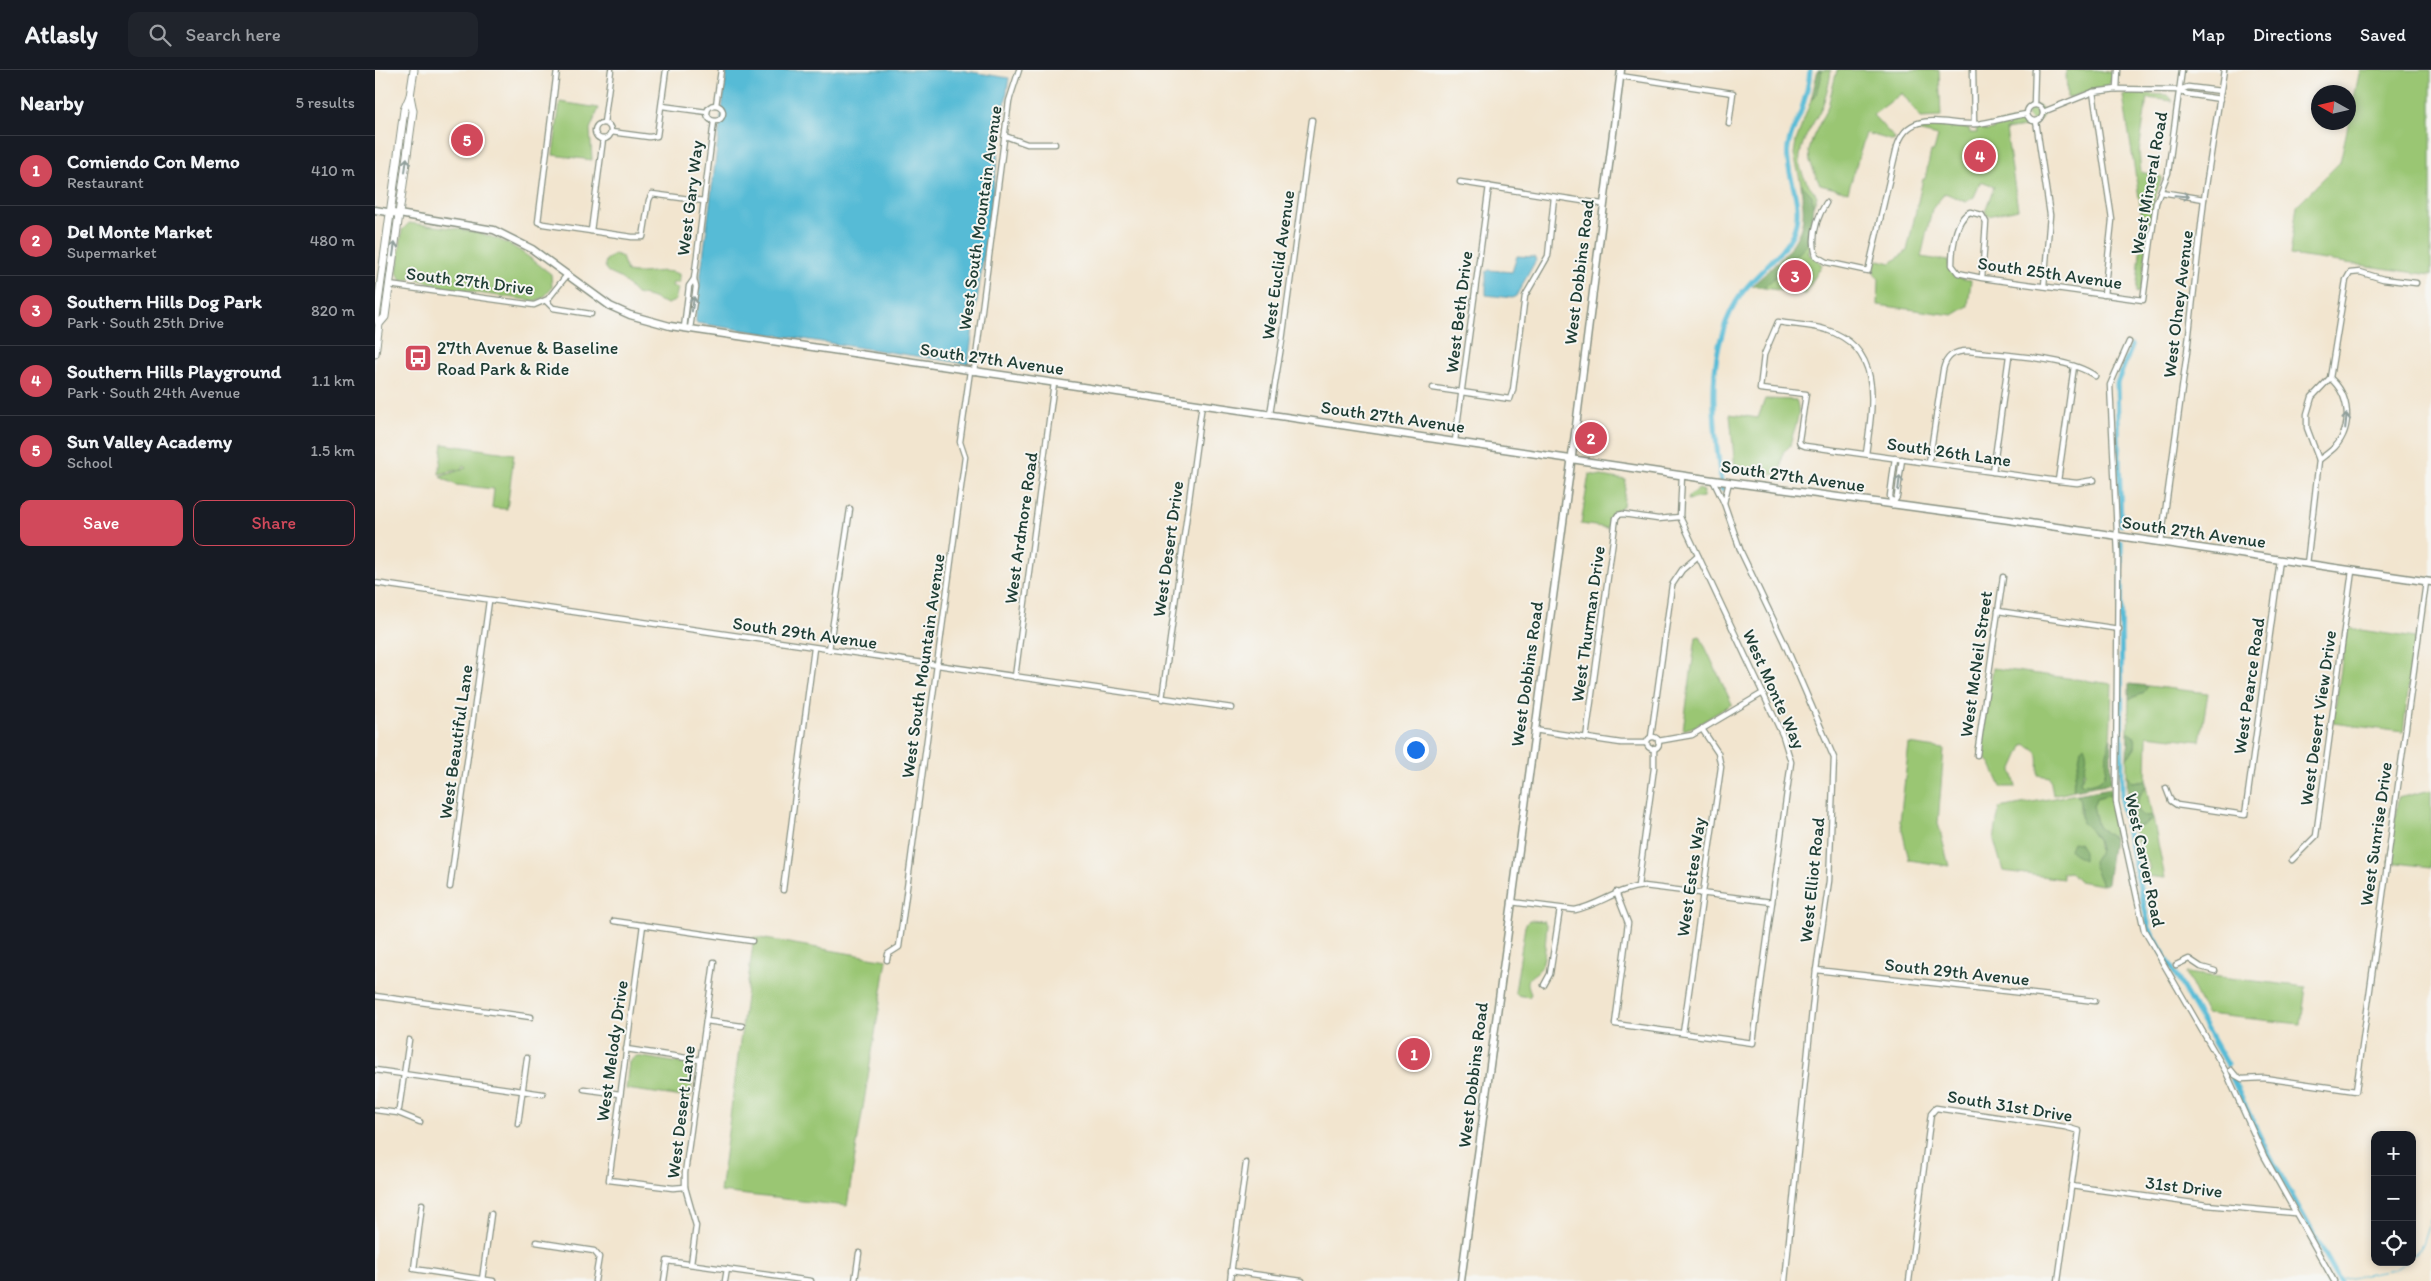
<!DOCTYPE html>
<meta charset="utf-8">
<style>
:root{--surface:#171b24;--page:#20242c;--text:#f1f3f6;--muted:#9ea1a6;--line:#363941;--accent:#d1495b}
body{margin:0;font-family:Itim,sans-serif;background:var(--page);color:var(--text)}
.controls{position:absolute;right:15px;bottom:15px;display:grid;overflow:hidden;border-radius:10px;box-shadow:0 2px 8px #0003}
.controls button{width:45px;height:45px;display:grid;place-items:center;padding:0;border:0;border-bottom:1px solid var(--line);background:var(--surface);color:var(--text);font:25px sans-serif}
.compass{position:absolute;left:1936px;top:15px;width:45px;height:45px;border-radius:50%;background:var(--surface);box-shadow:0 2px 8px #0003;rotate:278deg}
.you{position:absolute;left:1040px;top:679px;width:18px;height:18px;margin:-12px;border:4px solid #fff;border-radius:50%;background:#1a73e8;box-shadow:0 0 0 8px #1a73e833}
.badge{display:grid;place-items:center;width:32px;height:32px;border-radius:50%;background:var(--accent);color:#fff;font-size:16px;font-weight:700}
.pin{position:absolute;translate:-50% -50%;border:2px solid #fff;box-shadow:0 1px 5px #0006}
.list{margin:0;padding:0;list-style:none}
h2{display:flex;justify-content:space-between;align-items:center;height:65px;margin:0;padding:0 20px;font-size:21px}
h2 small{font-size:16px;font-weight:400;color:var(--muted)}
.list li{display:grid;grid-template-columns:32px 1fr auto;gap:15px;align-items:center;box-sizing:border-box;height:70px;padding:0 20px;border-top:1px solid var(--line)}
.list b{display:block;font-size:19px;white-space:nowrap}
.list p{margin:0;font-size:16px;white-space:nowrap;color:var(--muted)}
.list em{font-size:16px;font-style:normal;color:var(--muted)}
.actions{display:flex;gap:10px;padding:15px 20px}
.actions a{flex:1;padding:11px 0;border:1px solid var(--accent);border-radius:10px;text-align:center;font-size:18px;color:var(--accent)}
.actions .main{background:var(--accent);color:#fff}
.icon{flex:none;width:28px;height:28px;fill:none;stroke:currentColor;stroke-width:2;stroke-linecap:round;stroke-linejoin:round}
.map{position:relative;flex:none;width:2056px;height:1211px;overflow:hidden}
header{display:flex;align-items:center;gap:30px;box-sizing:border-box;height:70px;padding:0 25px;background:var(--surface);border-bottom:1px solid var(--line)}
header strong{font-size:24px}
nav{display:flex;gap:28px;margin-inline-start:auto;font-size:18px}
.search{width:350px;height:45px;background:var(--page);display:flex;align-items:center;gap:12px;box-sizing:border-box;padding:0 18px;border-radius:10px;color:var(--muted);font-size:19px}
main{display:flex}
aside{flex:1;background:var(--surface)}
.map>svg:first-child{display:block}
</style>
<header>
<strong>Atlasly</strong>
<div class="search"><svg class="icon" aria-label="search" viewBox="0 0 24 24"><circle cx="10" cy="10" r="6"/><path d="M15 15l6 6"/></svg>Search here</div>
<nav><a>Map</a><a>Directions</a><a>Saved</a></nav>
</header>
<main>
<aside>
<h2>Nearby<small>5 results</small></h2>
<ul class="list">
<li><span class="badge">1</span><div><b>Comiendo Con Memo</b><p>Restaurant</p></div><em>410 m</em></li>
<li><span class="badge">2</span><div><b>Del Monte Market</b><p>Supermarket</p></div><em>480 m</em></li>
<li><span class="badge">3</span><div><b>Southern Hills Dog Park</b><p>Park · South 25th Drive</p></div><em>820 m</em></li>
<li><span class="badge">4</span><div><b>Southern Hills Playground</b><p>Park · South 24th Avenue</p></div><em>1.1 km</em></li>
<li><span class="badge">5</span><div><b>Sun Valley Academy</b><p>School</p></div><em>1.5 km</em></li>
</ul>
<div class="actions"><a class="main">Save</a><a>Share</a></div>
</aside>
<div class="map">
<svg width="2056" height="1211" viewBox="0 0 2056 1211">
<rect width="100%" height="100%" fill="#f6f6f2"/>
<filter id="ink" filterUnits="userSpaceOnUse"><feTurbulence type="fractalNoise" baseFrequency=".02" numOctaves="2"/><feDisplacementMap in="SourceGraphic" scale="10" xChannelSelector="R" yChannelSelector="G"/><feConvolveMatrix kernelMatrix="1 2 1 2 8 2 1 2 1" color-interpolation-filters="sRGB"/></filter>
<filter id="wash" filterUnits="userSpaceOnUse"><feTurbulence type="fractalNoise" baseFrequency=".0096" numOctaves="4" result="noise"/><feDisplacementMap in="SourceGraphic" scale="20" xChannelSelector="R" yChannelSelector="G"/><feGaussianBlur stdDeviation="1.12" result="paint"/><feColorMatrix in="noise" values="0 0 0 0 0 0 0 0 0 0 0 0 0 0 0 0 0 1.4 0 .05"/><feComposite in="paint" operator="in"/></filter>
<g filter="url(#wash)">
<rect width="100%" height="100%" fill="#f2e5cf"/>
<g fill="#9ac673" stroke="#5c8254">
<path d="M 1446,0 L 1456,0 C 1455,11 1452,23 1448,34 C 1439,56 1415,81 1429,107 C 1432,114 1438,119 1442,126 L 1438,136 L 1437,125 L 1426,114 L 1419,84 L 1421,71 L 1436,30 L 1442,23 Z"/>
<polygon points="1462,0 1564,0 1566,47 1546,48 1527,23 1498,45 1520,69 1519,71 1491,63 1473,122 1445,115 1435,92 1434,81 1438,67 1453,36"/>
<polygon points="1691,0 1722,0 1738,3 1735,13 1732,16 1692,28"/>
<polygon points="1985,0 2056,0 2056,205 1915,185 1922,135 1965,92"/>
<polygon points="1754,23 1793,25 1798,31 1772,28 1764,82 1766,102 1787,107 1778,133 1766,221 1761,223 1768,153 1748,26"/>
<polygon points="185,32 224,38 215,59 217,90 178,85"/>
<circle cx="1660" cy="43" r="8"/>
<path d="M 1640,50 L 1648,50 L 1655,56 L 1631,60 L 1643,139 L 1613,146 L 1610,142 L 1619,116 L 1606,111 L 1599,127 L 1591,132 L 1570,123 L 1557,139 L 1546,187 L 1573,191 C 1575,205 1584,209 1596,210 L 1593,236 L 1578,245 L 1503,235 L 1504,209 L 1499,203 L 1499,192 L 1504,190 L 1516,193 L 1532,181 L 1548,109 L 1550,109 L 1556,81 L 1559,81 L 1563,66 L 1538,60 C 1555,48 1575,59 1594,58 L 1595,63 L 1602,63 L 1601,58 L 1609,57 L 1610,61 L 1618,60 L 1619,55 Z"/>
<path d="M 34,153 C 64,157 97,158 125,170 C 144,178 160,192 176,204 L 177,218 L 168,228 L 160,231 L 74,219 L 39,208 L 27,211 L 22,203 L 27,160 Z"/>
<polygon points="1434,173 1435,179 1432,181 1435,186 1438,185 1447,195 1430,224 1389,218"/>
<path d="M 240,184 L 247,187 L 252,202 C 270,206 287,197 304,204 L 304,213 L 298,213 L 297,216 L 303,218 L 300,231 L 292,234 L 275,227 L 261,224 C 257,221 254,215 250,212 C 242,203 226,206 231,190 Z"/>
<path d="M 1390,329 L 1421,330 C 1428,346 1417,361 1415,376 L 1408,382 L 1405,405 L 1360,399 L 1355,344 L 1383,348 Z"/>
<polygon points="68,374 139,384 132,439 117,438 119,419 81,415 65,407 91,398 88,396 86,399 64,404"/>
<polygon points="1214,404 1251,410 1248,436 1236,444 1233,458 1206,454"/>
<polygon points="1324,419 1329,421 1328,427 1313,430 1314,426"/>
<polygon points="1972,558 2040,568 2028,662 1958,653"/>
<polygon points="1325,566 1357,634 1321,656 1308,660 1321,567"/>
<path d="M 1618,598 L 1737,614 C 1736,630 1737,702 1726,710 C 1720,714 1713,714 1707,714 L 1705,711 L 1710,703 L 1706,678 C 1705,692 1696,711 1699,720 L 1678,725 L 1675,707 L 1663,705 C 1663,688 1667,680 1649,674 L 1637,701 L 1641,717 L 1626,717 L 1616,694 L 1604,681 Z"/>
<polygon points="1773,616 1833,623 1825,671 1772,665 1771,710 1757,712 1752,705 1752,688 1760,679 1760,668 1753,662 1754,629 1768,623"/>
<polygon points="1534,674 1569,679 1563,753 1574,796 1534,790 1525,751"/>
<path d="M 1771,716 L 1777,746 L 1767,746 C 1756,737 1765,725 1771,716 Z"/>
<polygon points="2056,720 2056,797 2014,792 2023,728"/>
<polygon points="1702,724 1705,727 1705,744 1722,770 1724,782 1718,791 1727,815 1703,811 1695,802 1687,803 1688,809 1628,801 1619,770 1624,738"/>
<polygon points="1736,724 1739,763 1738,768 1723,757 1718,736 1721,728"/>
<polygon points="1778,748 1790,808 1770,806 1769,799 1775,799 1771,787 1765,782 1758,757 1768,755"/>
<path d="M 1154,850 L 1169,851 L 1172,856 C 1170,868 1171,887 1166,897 C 1160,908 1147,904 1156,924 L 1154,927 L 1142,925 L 1140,922 L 1150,856 Z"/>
<polygon points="379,867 512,890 472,1136 345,1122"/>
<polygon points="1811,903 1931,917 1926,954 1831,944"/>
<polygon points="261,986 317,995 319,999 315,1028 251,1019 254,992"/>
</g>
<g fill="#7bab65" stroke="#4d744c">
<path d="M 1443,0 L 1446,0 C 1447,12 1443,22 1436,30 Z"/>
<path d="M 1426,114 L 1437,125 L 1438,136 L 1434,173 L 1389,218 L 1377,216 C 1396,198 1424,177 1428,149 C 1429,137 1427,125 1426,114 Z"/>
<polygon points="1754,614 1773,616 1768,623 1754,629"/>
<path d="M 1753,662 L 1760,668 C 1762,677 1758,681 1752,688 Z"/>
<path d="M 1736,668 L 1736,713 L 1699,720 C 1696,711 1705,692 1706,678 L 1709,675 C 1715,687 1709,701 1705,711 L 1707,714 C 1743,715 1725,688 1736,668 Z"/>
<path d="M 1752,705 L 1757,712 L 1771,710 L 1771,716 C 1764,725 1756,737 1767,746 L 1777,746 L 1778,748 L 1768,755 L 1758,757 L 1753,734 Z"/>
<path d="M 1736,718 L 1736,724 L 1721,728 L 1718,736 L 1723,757 L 1738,768 L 1732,814 L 1727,815 L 1718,794 C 1718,789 1721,788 1723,783 C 1728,772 1716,759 1707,753 C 1705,744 1707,731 1702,724 Z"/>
<polygon points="1698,772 1704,773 1709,781 1709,790 1698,784 1695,779"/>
</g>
<g fill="#57bbd6" stroke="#3b7c85">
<polygon points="352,0 585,0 634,8 593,294 321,253 321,242"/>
<polygon points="1142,186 1159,187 1161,190 1141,226 1137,228 1111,225 1111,202 1114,200 1137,202"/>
</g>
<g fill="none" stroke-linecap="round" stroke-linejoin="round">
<g stroke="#57bbd6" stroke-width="1">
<polyline points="2037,1187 2047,1175 2056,1147"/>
<polyline points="1964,1209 2019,1200 2031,1192"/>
</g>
<g stroke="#57bbd6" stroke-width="5">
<path d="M 1347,419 C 1339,355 1327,278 1367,223 C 1380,205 1410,182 1418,163 C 1431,131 1409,105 1413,77 C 1415,65 1421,55 1425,44 C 1430,30 1434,15 1435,0"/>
<polyline points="1746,455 1742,313 1757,276"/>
<polyline points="1746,472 1747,737 1774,858 1852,995"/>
<polyline points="1857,1008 1892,1081 1965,1211"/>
</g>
</g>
</g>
<g filter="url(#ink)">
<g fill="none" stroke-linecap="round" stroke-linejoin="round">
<g stroke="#889182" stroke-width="7">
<g id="street">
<polyline points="182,0 163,152 168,154 257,167 268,167 274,130 277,124 329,131"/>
<polyline points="1598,0 1599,54"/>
<polyline points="1245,6 1358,23 1354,54"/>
<polyline points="1742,19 1743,0"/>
<polyline points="1804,20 1812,24 1845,29"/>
<polyline points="1718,22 1737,150 1729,225"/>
<polyline points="341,35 346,0"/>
<polyline points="1659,35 1660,0"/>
<circle cx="340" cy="43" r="8"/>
<circle cx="1660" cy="43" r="8"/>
<polyline points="287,36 332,42"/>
<polyline points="1668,42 1718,22 1742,19 1804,20 1813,17 1846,21"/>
<polyline points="1661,51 1675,145 1669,216"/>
<circle cx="228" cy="61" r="8"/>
<polyline points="229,53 236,0"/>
<polyline points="236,62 274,67 282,66 291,0"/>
<polyline points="630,66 652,74 680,74"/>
<polyline points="1085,112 1227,134"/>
<polyline points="1786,122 1829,129"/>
<path d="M 1451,133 C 1441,149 1436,168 1441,186 L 1451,192 L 1493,201 L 1522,77 C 1534,37 1571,56 1602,54 C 1619,52 1635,46 1652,44"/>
<polyline points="216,161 228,69"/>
<path d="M 1607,208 L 1611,152 L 1607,145 L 1595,142 C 1580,149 1577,180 1577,195 L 1583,203 L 1607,208 L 1768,230 L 1781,133 L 1793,103 L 1807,0"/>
<polyline points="14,215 159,235 173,229 192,205"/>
<polyline points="171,231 178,238 216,244"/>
<polyline points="309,258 314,216 319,209"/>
<polyline points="315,259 321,217 319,209 339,51"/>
<polyline points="1754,272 1735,315 1743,485 1741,715 1741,732 1769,860 1851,1002 1889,1086 1959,1211"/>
<polyline points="599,302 634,31 644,0"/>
<polyline points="1058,318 1135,329 1138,320 1150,226 1173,186 1179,127"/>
<polyline points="895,344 907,271 937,50"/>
<polyline points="1080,371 1114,116"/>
<path d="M 1491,384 C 1497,338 1510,279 1452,260 C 1437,255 1419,255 1403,252 L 1389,285 L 1385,319 L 1431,324 L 1424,370 L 1425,374 L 1430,376 L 1683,411 L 1702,413 L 1719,410"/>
<path d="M 1944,390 C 1949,386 1955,382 1960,377 C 1978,357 1975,325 1955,308"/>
<path d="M 1554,393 L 1568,300 C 1571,286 1579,281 1593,281 C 1625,285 1696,287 1720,306"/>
<polyline points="1618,402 1634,286"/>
<polyline points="1338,410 1349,433"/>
<polyline points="1683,411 1699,296"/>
<polyline points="1354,412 1349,433 1366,482 1409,572 1459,688 1454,811 1441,900 1410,1211"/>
<polyline points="1517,435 1522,427 1527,389"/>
<polyline points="1517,435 1515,426 1520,388"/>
<polyline points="1786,472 1812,282 1829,129 1849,0"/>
<polyline points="1932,494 1944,390 1932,358 1932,344 1937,327 1955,308 1971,210 1975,203 1985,202 2008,209 2041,213"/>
<polyline points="0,513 857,638"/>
<polyline points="1623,541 1744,559"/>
<polyline points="454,580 475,439"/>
<polyline points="640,607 679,313"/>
<polyline points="787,629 827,334"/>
<polyline points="1159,660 1246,673 1272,673"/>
<polyline points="1276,667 1297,515 1307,500 1323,486"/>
<circle cx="1278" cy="673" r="6"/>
<polyline points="1211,668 1241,448 1243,445 1248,444 1283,449 1305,447"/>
<polyline points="1283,671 1317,665 1388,623"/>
<polyline points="1602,685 1628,507"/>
<polyline points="1791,718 1796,731 1802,735 1870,745 1905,490"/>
<polyline points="1917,790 1941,766 1977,501"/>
<polyline points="1263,816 1279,698 1279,678"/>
<polyline points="75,817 114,531"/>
<polyline points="408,820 439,578"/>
<polyline points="1241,822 1253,853 1240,954 1378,973 1416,692 1408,666 1305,447 1307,405"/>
<path d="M 1136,832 L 1200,840 C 1225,835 1243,818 1269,816 L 1397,832"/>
<polyline points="239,851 377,871"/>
<polyline points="268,855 234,1110 298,1118 310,1117"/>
<polyline points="512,890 513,884 524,877 590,387 585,372 595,301"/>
<polyline points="1801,895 1814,889 1826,897 1840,901"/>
<polyline points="1441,900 1720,931"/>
<polyline points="1169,915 1175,904 1185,839"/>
<polyline points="0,926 156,947"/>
<polyline points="331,951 367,956"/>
<polyline points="1308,963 1346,697 1343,683 1327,659"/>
<polyline points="251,979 325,990"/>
<polyline points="0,1000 168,1024"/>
<polyline points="1856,1000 1860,1005 1867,1009 1889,1008 1981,1021 2051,512"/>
<polyline points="209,1019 245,1024"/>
<polyline points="24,1039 34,970"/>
<polyline points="0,1040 23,1043 45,1052"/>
<polyline points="143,1054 152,988"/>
<polyline points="1696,1116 1832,1135 1919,1143"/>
<polyline points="47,1134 39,1199 118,1211"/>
<polyline points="161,1172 219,1181 224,1187 220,1211"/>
<polyline points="316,1194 321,1156 310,1117 310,1103 339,892"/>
<polyline points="856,1201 927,1211"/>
<polyline points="107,1210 116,1144"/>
<polyline points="289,1211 292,1191 436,1211"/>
<polyline points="350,1211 352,1199"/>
<polyline points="480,1211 484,1183"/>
<polyline points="855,1211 871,1093"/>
<polyline points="1534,1211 1556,1044 1561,1038 1690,1057 1704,1061 1683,1211"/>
</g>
</g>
<g stroke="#889182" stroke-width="9">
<g id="secondary">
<polyline points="0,140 119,160 157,179 235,236 255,245 295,256 1338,410 1634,450 2056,512"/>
<polyline points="1086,1211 1201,356 1246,0"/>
</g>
</g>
<g stroke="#889182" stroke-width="9">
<g id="primary">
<polyline points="4,254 1,248 29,40 35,26 39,0"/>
<polyline points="0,284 4,254 10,247 38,41 35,26"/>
</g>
</g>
<use href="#street" stroke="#fff" stroke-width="4.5"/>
<use href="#secondary" stroke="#fff" stroke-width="6"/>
<use href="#primary" stroke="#fff" stroke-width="7"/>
</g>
<defs><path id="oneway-shaft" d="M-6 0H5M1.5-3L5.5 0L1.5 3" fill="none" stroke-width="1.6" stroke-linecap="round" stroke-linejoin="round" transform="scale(1.25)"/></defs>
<g stroke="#8f9e9a">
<use href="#oneway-shaft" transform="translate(31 95) rotate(-82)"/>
<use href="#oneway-shaft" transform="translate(1807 126) rotate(5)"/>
<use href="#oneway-shaft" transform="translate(19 179) rotate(-82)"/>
<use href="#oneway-shaft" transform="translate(318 234) rotate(-82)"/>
<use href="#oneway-shaft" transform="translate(1971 351) rotate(-84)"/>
<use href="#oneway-shaft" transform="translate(1524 413) rotate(-83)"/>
</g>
</g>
<defs>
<g id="bus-square" transform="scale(1.4375)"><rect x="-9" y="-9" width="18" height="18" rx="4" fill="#d1495b" stroke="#f6f6f2"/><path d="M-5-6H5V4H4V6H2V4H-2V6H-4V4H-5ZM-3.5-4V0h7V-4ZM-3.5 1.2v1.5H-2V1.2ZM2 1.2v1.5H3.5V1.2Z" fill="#fff"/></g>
</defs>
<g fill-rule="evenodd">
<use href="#bus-square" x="43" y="288"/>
</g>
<g text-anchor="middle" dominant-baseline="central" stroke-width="4" stroke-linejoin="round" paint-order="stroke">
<g font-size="18" fill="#1f3d34" stroke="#f6f6f2">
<text transform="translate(1774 113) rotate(-80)">West Mineral Road</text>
<text transform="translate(315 128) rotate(-83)">West Gary Way</text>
<text transform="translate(605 148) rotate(-82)">West South Mountain Avenue</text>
<text transform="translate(903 195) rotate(-82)">West Euclid Avenue</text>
<text transform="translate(1204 202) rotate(-83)">West Dobbins Road</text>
<text transform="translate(1675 203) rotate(8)">South 25th Avenue</text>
<text transform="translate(95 211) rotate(7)">South 27th Drive</text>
<text transform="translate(1803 234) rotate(-83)">West Olney Avenue</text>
<text transform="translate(1084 242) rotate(-83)">West Beth Drive</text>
<text transform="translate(617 289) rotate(8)">South 27th Avenue</text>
<text transform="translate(1018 347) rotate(8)">South 27th Avenue</text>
<text transform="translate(1574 382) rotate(8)">South 26th Lane</text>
<text transform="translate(1418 406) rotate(8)">South 27th Avenue</text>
<text transform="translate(646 458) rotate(-82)">West Ardmore Road</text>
<text transform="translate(1819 462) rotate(8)">South 27th Avenue</text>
<text transform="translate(793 479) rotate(-82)">West Desert Drive</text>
<text transform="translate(1213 554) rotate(-82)">West Thurman Drive</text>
<text transform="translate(430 563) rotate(8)">South 29th Avenue</text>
<text transform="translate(1601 594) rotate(-82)">West McNeil Street</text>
<text transform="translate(548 596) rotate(-82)">West South Mountain Avenue</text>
<text transform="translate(1152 604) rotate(-82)">West Dobbins Road</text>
<text transform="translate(1874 616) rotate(-82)">West Pearce Road</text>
<text transform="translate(1399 619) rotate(66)">West Monte Way</text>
<text transform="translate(1943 648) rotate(-82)">West Desert View Drive</text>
<text transform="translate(81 672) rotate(-82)">West Beautiful Lane</text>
<text transform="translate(2001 764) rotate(-82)">West Sunrise Drive</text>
<text transform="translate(1770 790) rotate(78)">West Carver Road</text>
<text transform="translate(1316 807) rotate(-82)">West Estes Way</text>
<text transform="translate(1437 810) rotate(-84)">West Elliot Road</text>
<text transform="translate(1582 902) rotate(6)">South 29th Avenue</text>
<text transform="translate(237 981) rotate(-82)">West Melody Drive</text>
<text transform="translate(1098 1005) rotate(-83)">West Dobbins Road</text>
<text transform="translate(1635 1036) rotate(9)">South 31st Drive</text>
<text transform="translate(306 1042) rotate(-83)">West Desert Lane</text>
<text transform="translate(1809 1117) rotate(7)">31st Drive</text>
</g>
<g font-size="18" fill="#1f3d34" stroke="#f6f6f2" text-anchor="start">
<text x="62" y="278">27th Avenue &amp; Baseline<tspan x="62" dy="21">Road Park &amp; Ride</tspan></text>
</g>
</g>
</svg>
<div class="controls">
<button>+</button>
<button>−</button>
<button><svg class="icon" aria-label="locate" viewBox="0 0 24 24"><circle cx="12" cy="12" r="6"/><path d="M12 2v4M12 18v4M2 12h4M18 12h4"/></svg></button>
</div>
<svg class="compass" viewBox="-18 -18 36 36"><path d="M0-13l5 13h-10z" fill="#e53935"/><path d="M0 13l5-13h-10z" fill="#9ea1a6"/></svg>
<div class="you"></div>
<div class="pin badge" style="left:1039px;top:984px">1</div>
<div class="pin badge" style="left:1216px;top:368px">2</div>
<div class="pin badge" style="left:1420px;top:206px">3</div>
<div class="pin badge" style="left:1605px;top:86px">4</div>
<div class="pin badge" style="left:92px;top:70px">5</div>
</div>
</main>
